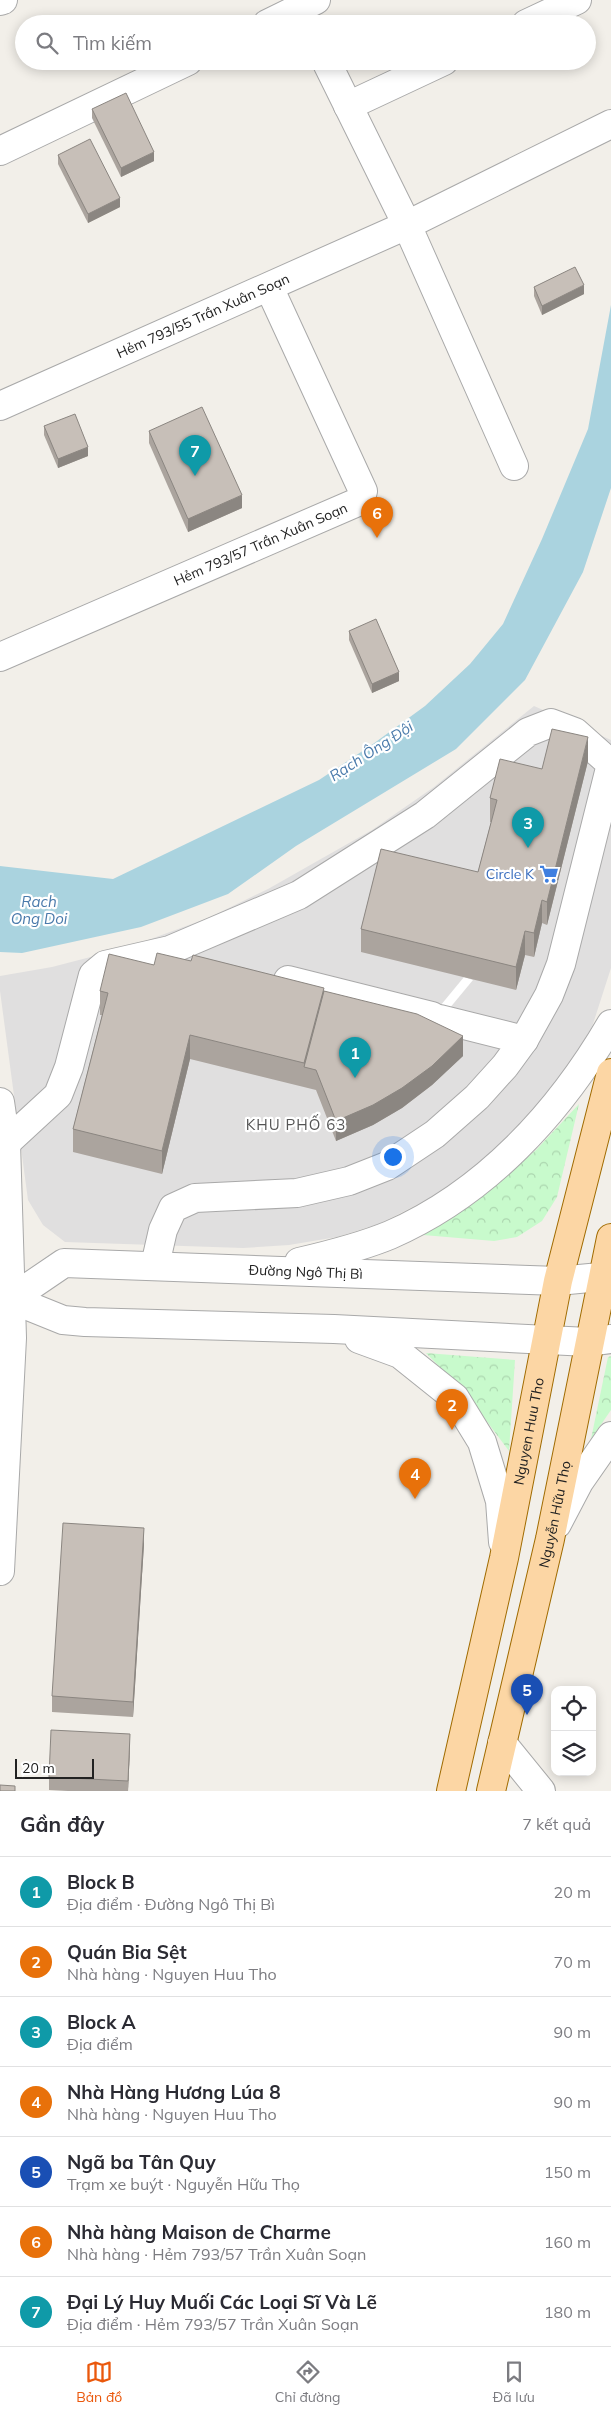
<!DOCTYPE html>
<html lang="vi">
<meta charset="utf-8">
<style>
:root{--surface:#fff;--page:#f2f2f3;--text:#2b2b33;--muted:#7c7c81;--line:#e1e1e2;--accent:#ea580c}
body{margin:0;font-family:Mulish,sans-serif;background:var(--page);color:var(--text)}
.controls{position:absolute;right:15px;bottom:15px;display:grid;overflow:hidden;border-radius:10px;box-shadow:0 2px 12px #0003}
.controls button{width:45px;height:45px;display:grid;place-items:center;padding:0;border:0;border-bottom:1px solid var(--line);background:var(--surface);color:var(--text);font:25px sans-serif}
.scale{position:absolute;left:15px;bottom:12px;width:79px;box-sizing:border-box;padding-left:5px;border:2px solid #222;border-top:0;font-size:14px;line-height:18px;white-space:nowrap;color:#222;-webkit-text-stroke:4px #fff;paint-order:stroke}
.you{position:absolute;left:392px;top:1156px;width:18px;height:18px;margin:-12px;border:4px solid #fff;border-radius:50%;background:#1a73e8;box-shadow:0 0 0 8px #1a73e833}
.badge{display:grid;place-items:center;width:32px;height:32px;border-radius:50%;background:var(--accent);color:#fff;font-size:16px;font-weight:700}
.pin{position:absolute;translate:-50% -41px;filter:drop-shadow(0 1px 2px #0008)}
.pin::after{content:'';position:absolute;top:26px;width:18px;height:15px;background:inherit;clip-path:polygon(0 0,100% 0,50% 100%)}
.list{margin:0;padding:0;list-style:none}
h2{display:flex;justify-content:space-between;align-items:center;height:65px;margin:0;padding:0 20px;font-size:21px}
h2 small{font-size:16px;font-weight:400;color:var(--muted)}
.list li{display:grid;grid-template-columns:32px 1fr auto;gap:15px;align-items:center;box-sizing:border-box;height:70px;padding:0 20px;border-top:1px solid var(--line)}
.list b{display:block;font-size:19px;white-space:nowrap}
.list p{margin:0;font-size:16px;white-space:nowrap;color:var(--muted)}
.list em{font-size:16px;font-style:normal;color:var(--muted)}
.icon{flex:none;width:28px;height:28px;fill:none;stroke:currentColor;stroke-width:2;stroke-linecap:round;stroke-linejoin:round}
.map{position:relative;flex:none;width:611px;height:1791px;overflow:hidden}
.search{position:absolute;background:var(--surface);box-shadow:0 2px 12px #0003;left:15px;right:15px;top:15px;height:55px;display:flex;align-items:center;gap:12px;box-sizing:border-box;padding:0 18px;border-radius:28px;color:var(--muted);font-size:19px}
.sheet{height:555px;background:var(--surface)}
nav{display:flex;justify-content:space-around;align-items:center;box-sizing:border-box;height:70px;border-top:1px solid var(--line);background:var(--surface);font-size:14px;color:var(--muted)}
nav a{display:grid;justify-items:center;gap:2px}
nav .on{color:var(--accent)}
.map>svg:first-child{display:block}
</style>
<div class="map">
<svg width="611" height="1791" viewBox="0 0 611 1791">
<defs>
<pattern id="park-crowns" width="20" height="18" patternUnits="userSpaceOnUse" patternTransform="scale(1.25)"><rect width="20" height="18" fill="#c8facc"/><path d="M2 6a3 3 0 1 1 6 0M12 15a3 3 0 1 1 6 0" fill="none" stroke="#acd6af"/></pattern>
</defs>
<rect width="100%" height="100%" fill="#f2efe9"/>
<polygon fill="#e0dfdf" points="534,706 611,740 611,968 592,1027 572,1062 517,1134 450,1188 379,1224 337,1237 289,1245 243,1248 65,1242 43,1225 28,1200 0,991 0,976 52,967 129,947 208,918 268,889 372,830 434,787"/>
<g fill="url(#park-crowns)">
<polygon points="579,1104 557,1197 542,1221 517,1237 494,1241 423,1235 487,1193 536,1150"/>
<polygon points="426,1353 515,1360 509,1451 467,1395"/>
<polygon points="611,1356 611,1410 591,1439 608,1357"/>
</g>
<polygon fill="#aad3df" points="611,305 611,488 583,572 525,680 456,749 296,846 228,894 141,927 22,953 0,952 0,866 113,879 319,780 373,744 425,706 470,664 503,624 542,539 588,429"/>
<polygon fill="#fff" points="464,977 473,980 425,1038 417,1034"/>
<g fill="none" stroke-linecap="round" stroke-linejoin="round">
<g stroke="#a9a9a9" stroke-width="30">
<g id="minor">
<polyline points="0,1 3,0"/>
<polyline points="267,24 316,0"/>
<polyline points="526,24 577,0"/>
<polyline points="326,61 407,225 514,466"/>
<polyline points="348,106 444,61"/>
<polyline points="0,151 188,61"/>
<path id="s1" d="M 0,406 L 407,225 L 611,124"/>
<path id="s2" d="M 0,657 L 360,501 L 363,491 L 269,287"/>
<polyline points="288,980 432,1016"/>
<polyline points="440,1019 524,1040"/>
<polyline points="0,1102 6,1143 12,1338 0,1571"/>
<polyline points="6,1143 58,1095 69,1067 93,975 105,965 170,950 299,895 425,815 528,732 551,723 575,732 611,764 561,964 549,995 524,1040 505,1066 477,1097 435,1134 387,1166 349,1181 297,1193 195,1198 173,1208 163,1230 155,1265"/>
<path d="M 299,1262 C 329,1255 361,1247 390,1235 C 486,1193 559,1113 611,1024"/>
<polyline points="0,1298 11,1299 63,1320 85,1322 334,1329 588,1342 611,1339"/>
<path id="s3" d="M 11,1299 L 64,1263 L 558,1281 L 611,1276"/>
<polyline points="359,1339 400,1354 455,1398 482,1442 500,1501 503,1542"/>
<polyline points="557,1524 579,1482 611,1436"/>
<polyline points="502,1743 541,1791"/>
</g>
</g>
<g stroke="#a06b00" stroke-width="30">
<g id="major">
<path id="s4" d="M 451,1791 L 504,1558 L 558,1281 L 611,1073"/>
<path id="s5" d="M 491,1791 L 550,1539 L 611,1238"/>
</g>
</g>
<use href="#minor" stroke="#fff" stroke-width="28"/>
<use href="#major" stroke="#fcd6a4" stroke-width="28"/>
</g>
<g fill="#aba49e">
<polygon points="92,109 154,161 121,177 92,118"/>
<polygon points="58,155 120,207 88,223 58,164"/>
<polygon points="534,287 584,294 542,315 534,296"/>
<polygon points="44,426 88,456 58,468 44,435"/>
<polygon points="149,431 242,508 188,532 149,443"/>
<polygon points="349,631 399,681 372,693 349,640"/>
<polygon points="588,761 547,925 542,923 534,957 525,955 516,990 361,952 361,929 478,872 491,822 490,822 490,798 542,769"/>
<polygon points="154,965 324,991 463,1056 432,1085 402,1108 373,1125 336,1141 316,1090 190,1059 162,1174 73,1152 73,1129 102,1015 100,1015 100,991"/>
<polygon points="144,1544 133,1717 52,1712 52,1696"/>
<polygon points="130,1747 128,1791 68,1791 49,1790 49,1777"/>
</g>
<g fill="#8b8681">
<polygon points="154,152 154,161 121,177 121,168"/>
<polygon points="120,198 120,207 88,223 88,214"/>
<polygon points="584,285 584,294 542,315 542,306"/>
<polygon points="88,447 88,456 58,468 58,459"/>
<polygon points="242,495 242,508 188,532 188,519"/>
<polygon points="399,672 399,681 372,693 372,684"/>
<polygon points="588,737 588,761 547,925 547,902"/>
<polygon points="542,900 542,923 534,957 534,933"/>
<polygon points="525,931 525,955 516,990 516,967"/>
<polygon points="324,988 324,1011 304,1067 304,1063"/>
<polygon points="190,1035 190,1059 162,1174 162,1151"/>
<polygon points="463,1036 463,1056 432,1085 402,1108 373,1125 336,1141 336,1121"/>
<polygon points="144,1528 144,1544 133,1717 133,1702"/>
<polygon points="130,1734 130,1747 128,1791 128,1781"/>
</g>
<g fill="#c7bfb8" stroke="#8b8681">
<polygon points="126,93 154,152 121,168 92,109"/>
<polygon points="90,139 120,198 88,214 58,155"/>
<polygon points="575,267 584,285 542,306 534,287"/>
<polygon points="202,407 242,495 188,519 149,431"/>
<polygon points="75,414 88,447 58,459 44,426"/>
<polygon points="376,619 399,672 372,684 349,631"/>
<polygon points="552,729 588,737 547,902 542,900 534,933 525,931 516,967 361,929 381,849 478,872 497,800 490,798 500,759 542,769"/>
<polygon points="157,953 191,961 193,955 324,988 304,1063 190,1035 162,1151 73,1129 108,993 100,991 109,954 154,965"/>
<polygon points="324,991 417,1014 463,1036 432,1066 402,1088 373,1105 336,1121 316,1070 304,1067"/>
<polygon points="63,1523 144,1528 133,1702 52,1696"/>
<polygon points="51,1730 130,1734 128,1781 49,1777"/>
<polygon points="0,1785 15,1786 15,1791 0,1791"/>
</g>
<defs>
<g id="supermarket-bare" transform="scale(1.5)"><path d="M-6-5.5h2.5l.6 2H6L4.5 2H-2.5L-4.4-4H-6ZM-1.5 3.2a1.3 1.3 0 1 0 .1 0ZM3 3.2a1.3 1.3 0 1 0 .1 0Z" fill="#3f7fe0" stroke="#fff" stroke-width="2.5" paint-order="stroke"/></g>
</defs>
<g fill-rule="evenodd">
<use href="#supermarket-bare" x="549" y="874"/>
</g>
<g text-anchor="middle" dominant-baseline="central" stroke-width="4.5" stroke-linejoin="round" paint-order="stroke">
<g font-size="14" fill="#222" stroke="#fff">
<text stroke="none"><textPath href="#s1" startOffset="222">Hẻm 793/55 Trần Xuân Soạn</textPath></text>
<text stroke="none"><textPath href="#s2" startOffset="284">Hẻm 793/57 Trần Xuân Soạn</textPath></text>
<text stroke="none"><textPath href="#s3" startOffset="306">Đường Ngô Thị Bì</textPath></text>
<text stroke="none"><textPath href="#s4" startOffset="368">Nguyen Huu Tho</textPath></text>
<text stroke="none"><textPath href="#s5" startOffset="284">Nguyễn Hữu Thọ</textPath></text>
</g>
<g font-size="14" fill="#366cbe" stroke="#fff" text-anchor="end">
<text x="534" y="874">Circle K</text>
</g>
<g font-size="15" font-style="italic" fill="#4a7aab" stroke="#fff">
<text transform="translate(371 751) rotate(-33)">Rạch Ông Đội</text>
<text x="39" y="901">Rach<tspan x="39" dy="17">Ong Doi</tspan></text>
</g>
<g font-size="15" letter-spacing="1" fill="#555" stroke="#fff">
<text x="296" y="1124">KHU PHỐ 63</text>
</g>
</g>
</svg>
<div class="controls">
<button><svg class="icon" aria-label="locate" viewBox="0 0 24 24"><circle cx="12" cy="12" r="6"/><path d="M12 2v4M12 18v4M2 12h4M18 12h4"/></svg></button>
<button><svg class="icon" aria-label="layers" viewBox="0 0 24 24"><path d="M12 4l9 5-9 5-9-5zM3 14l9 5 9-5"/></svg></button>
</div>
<div class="scale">20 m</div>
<div class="you"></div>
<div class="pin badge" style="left:355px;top:1078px;background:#0f9aa8">1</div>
<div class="pin badge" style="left:452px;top:1430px;background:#e8710a">2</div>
<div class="pin badge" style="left:528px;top:848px;background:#0f9aa8">3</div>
<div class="pin badge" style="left:415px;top:1499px;background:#e8710a">4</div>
<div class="pin badge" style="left:527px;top:1715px;background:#1a4fb4">5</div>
<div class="pin badge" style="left:377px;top:538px;background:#e8710a">6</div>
<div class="pin badge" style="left:195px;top:476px;background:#0f9aa8">7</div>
<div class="search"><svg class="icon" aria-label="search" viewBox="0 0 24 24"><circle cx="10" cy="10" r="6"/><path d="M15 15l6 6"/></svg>Tìm kiếm</div>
</div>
<section class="sheet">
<h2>Gần đây<small>7 kết quả</small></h2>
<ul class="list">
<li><span class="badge" style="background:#0f9aa8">1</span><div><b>Block B</b><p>Địa điểm · Đường Ngô Thị Bì</p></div><em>20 m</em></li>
<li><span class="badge" style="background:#e8710a">2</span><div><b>Quán Bia Sệt</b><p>Nhà hàng · Nguyen Huu Tho</p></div><em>70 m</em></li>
<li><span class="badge" style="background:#0f9aa8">3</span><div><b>Block A</b><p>Địa điểm</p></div><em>90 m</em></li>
<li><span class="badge" style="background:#e8710a">4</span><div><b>Nhà Hàng Hương Lúa 8</b><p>Nhà hàng · Nguyen Huu Tho</p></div><em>90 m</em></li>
<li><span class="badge" style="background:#1a4fb4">5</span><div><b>Ngã ba Tân Quy</b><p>Trạm xe buýt · Nguyễn Hữu Thọ</p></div><em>150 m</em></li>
<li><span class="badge" style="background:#e8710a">6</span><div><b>Nhà hàng Maison de Charme</b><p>Nhà hàng · Hẻm 793/57 Trần Xuân Soạn</p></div><em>160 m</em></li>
<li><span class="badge" style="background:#0f9aa8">7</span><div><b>Đại Lý Huy Muối Các Loại Sĩ Và Lẽ</b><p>Địa điểm · Hẻm 793/57 Trần Xuân Soạn</p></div><em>180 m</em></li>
</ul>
</section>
<nav>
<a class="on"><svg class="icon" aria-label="map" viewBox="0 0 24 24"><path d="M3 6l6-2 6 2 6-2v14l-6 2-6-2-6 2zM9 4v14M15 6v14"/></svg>Bản đồ</a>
<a><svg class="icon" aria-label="directions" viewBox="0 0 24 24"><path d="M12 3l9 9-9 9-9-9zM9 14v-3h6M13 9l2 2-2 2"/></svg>Chỉ đường</a>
<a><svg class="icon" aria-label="saved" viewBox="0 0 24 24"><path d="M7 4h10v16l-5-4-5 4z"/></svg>Đã lưu</a>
</nav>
